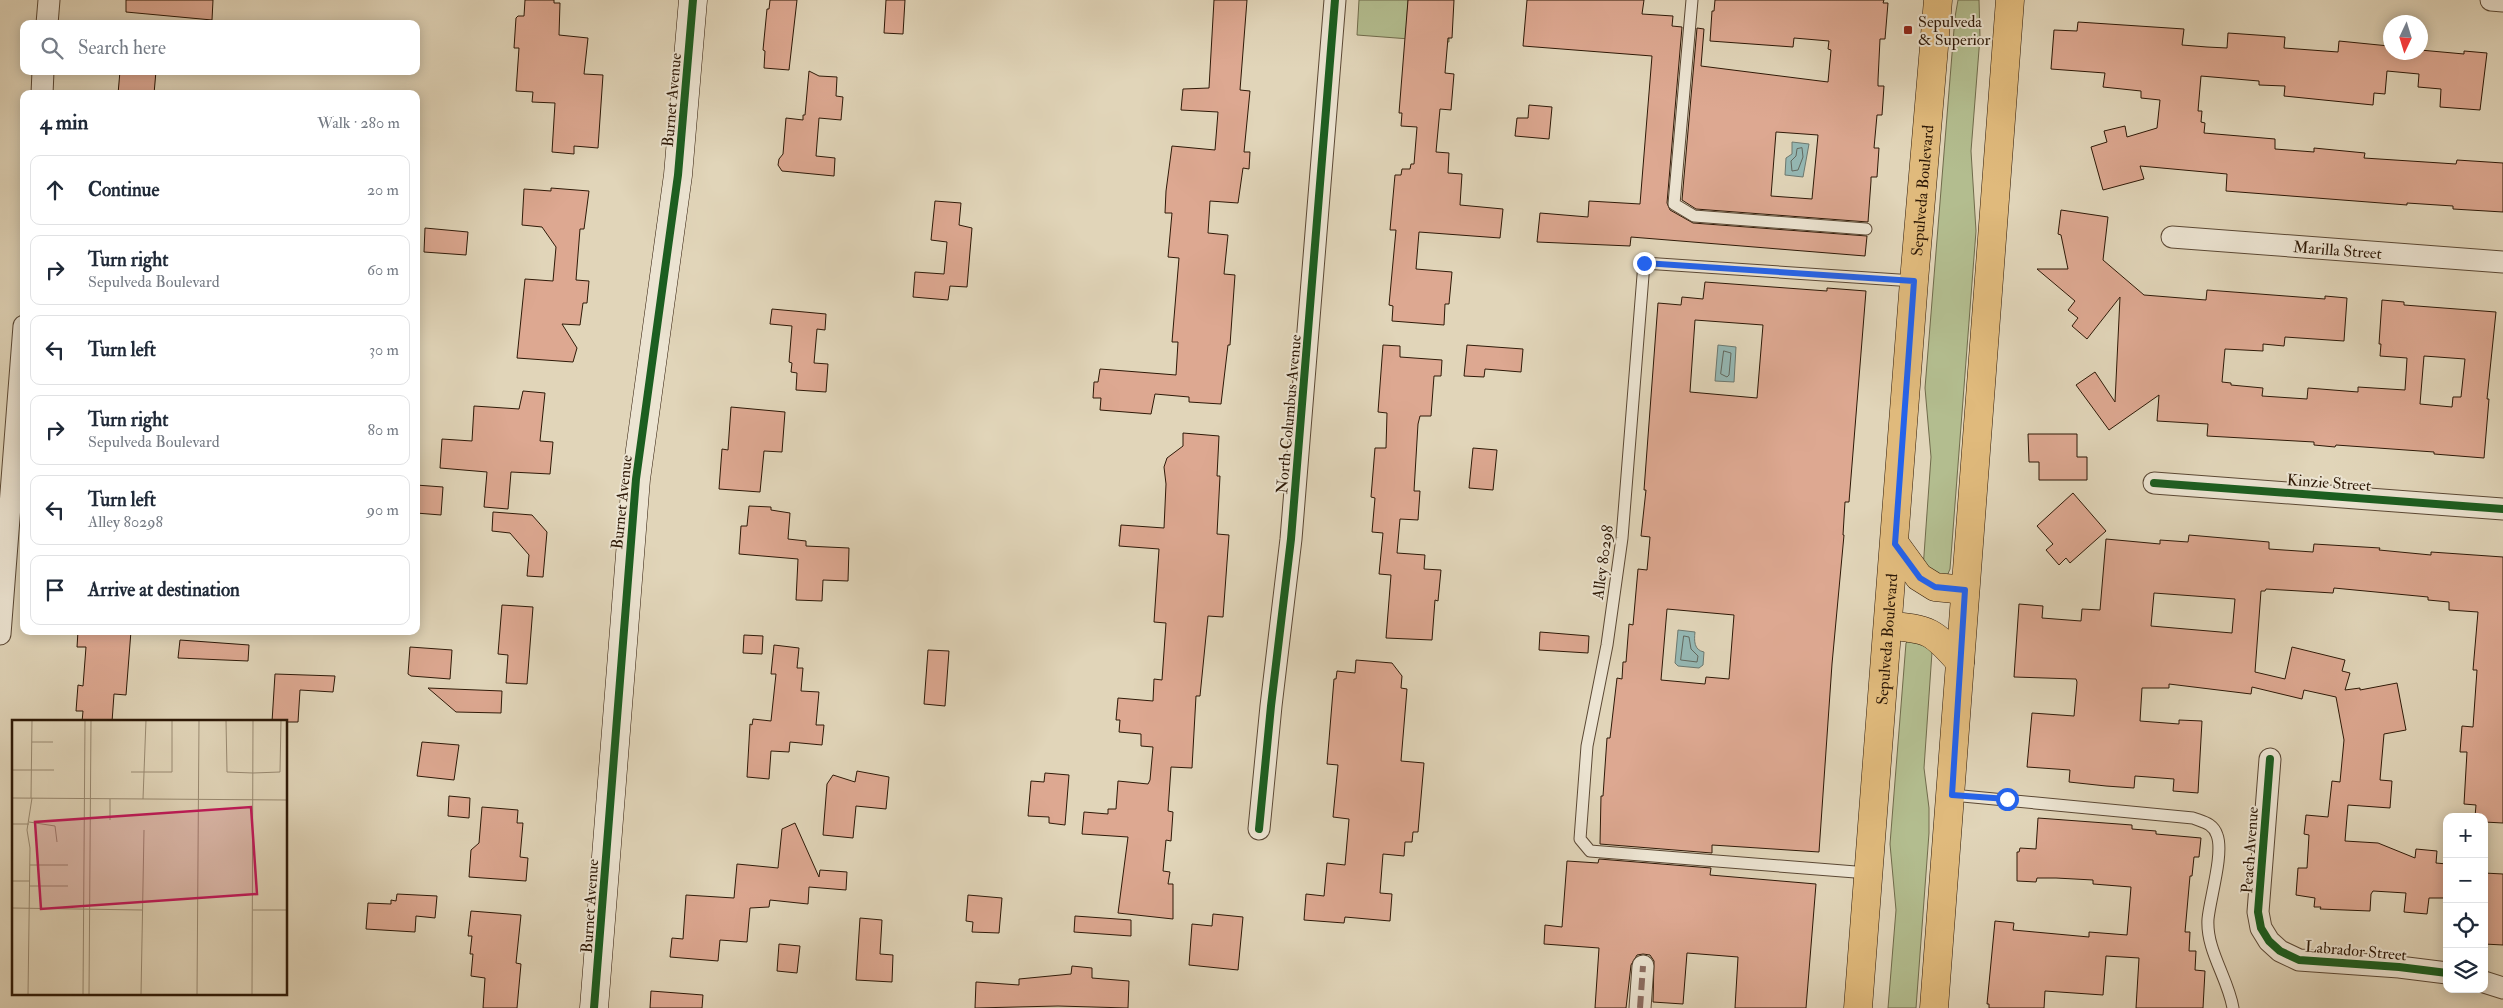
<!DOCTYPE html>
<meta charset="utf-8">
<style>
body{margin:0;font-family:"IM FELL Double Pica",serif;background:#f6f6f7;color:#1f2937}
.controls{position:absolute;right:15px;bottom:15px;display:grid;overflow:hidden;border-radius:10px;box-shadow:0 2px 12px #0003}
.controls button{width:45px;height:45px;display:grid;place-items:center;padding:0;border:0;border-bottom:1px solid #e0e1e3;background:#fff;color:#1f2937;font:25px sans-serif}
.compass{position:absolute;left:2383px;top:15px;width:45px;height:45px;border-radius:50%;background:#fff;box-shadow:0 2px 12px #0003;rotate:184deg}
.stop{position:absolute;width:15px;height:15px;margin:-11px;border:4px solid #2563eb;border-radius:50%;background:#fff}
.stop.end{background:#2563eb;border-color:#fff;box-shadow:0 1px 5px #0008}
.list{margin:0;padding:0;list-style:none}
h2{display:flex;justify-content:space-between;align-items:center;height:65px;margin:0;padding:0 20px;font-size:21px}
h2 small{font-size:16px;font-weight:400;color:#747a83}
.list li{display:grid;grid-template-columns:32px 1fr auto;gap:15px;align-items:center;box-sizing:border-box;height:70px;margin:0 10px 10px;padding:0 10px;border:1px solid #e0e1e3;border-radius:10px}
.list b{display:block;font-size:19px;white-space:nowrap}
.list p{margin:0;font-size:16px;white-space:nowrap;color:#747a83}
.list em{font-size:16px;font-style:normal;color:#747a83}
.icon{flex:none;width:28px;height:28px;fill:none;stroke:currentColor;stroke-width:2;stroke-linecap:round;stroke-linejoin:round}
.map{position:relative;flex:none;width:2503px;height:1008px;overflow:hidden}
.search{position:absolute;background:#fff;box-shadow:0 2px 12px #0003;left:20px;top:20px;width:400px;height:55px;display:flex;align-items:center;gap:12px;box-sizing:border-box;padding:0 18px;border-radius:10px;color:#747a83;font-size:19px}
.panel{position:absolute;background:#fff;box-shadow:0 2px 12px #0003;left:20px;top:90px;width:400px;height:545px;border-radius:10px}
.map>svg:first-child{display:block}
.green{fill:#b3bd8f;stroke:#706b4b}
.water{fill:#95b8b4;stroke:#6c786f}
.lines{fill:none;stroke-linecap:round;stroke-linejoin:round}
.shore{stroke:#62685e;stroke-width:1}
.building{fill:#dda891;stroke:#2e1907;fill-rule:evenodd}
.lane-casing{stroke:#5b4834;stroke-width:13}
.street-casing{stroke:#5b4834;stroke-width:23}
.secondary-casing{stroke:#2e1907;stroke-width:29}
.primary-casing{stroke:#2e1907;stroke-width:29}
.lane{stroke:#ece4d2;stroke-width:11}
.street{stroke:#ece4d2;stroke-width:21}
.secondary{stroke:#ece4d2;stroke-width:28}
.primary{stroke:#e0ba7c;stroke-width:28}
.quiet{stroke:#8d6e63;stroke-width:6;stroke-dasharray:12 6;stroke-linecap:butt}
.cycleway-casing{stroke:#ece4d2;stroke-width:11}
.cycleway{stroke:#1b5e20;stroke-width:8}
.route{stroke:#2563eb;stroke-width:6}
.poi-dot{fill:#8f2418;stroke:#ece4d2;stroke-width:2}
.labels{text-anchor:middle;stroke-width:4;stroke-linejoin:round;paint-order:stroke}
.poi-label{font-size:16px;fill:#2e1907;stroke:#ece4d2;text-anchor:start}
.street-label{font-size:16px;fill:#2e1907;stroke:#ece4d2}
.inset-road{fill:none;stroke:#998a72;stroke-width:1}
.view{fill:#c2185b;fill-opacity:0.15;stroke:#c2185b;stroke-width:2.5}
.inset-edge{fill:none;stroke:#2e1907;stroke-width:2.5}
</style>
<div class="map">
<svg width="2503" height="1008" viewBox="0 0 2503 1008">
<rect width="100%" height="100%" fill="#e1d5b9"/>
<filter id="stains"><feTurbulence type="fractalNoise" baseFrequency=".004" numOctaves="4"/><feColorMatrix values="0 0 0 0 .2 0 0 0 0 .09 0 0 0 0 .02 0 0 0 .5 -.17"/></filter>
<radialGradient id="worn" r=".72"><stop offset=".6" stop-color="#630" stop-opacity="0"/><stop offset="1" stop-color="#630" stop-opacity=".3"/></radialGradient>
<g class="green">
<polygon points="1359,0 1408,0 1406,35 1449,38 1449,42 1357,35"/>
<polygon points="1958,0 1979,0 1980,37 1971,151 1976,231 1950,569 1947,576 1923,569 1931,457 1925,388 1955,17"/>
<polygon points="1915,635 1932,652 1924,768 1929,808 1929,833 1916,1008 1888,1008 1896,910 1890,844 1906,643"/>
</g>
<g class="water">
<polygon points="1792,142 1809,144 1803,177 1785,175 1786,158 1792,154"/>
<polygon points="1718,345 1736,347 1734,382 1715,381"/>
<path d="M1678,630l17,2c-1,9 -1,18 9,20l-1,13 -4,3 -21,-2 -3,-3z"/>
</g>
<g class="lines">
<g class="shore">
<polygon points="1802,148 1803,157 1798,170 1792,171 1791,161 1796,156 1797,149"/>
<polygon points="1724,351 1731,353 1729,375 1727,377 1721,374"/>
<polygon points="1684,636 1689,637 1691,649 1698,656 1697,662 1681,660"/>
</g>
</g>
<g class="building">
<polygon points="126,0 213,0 212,20 126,12"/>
<polygon points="525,0 554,0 554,3 560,3 559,35 588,38 584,74 603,75 598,148 574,146 574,154 552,152 555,103 532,102 533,92 516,91 519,48 514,48 516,18 518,16 524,16"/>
<polygon points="770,0 797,0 789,70 764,68 765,51 763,50 767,9 769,9"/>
<polygon points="886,0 905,0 903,34 884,33"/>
<polygon points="1214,0 1247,0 1240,90 1250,91 1244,152 1250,152 1249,169 1243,168 1238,203 1210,201 1208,233 1228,235 1224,274 1235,275 1230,345 1228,345 1221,404 1189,402 1189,397 1155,394 1151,414 1100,410 1101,398 1093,398 1094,382 1098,382 1100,369 1176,375 1178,342 1172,342 1179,258 1168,257 1172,213 1165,213 1166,191 1172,146 1215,150 1218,112 1181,110 1183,89 1209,88"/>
<polygon points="1408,0 1454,0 1452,38 1448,38 1445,73 1454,74 1451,110 1440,109 1436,152 1449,153 1448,173 1462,174 1460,205 1503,209 1500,238 1419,232 1416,269 1452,272 1449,304 1445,304 1444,325 1392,321 1393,306 1389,305 1396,230 1390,230 1395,175 1401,175 1402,169 1410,169 1411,164 1414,164 1417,127 1401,126 1402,113 1399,113"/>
<polygon points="1527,0 1644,0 1642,14 1673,16 1672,26 1682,27 1667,203 1670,210 1693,223 1867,236 1865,256 1631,237 1630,246 1537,242 1540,213 1588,217 1589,201 1640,204 1652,56 1523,46"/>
<path d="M1715,0h169l-1,3h5l-3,36h-5l-2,41v6h6l-2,29h-5l-3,33h5l-2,29h-6v4l-3,41 -172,-13 -14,-9 15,-172 7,1 -3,37 127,16 3,-32 -3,-1 1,-8 -35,-3 -1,9 -83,-6 2,-30h2zM1776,132l42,3 -6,64 -41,-3z"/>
<polygon points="2078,22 2184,29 2182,45 2207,47 2227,48 2228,33 2285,37 2284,48 2338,52 2339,41 2389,46 2390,52 2420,52 2420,50 2464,54 2464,51 2487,53 2480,110 2440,107 2441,89 2418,87 2419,74 2387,71 2385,94 2374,93 2373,105 2284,96 2285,86 2259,85 2259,81 2201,76 2198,111 2202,111 2201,122 2205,123 2204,133 2275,139 2275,149 2314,152 2314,148 2365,153 2364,158 2456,164 2457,160 2503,163 2503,212 2453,209 2453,206 2407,203 2407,205 2226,191 2227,174 2140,166 2144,179 2103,190 2091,147 2107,142 2104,131 2125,126 2127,137 2157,128 2160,100 2141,98 2141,91 2103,87 2105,73 2051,69 2054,30 2077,31"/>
<polygon points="120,71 156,71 154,94 118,94"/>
<polygon points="809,71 819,76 837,77 836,96 843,97 841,120 819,118 816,156 835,158 834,176 782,171 778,165 779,159 783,154 786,118 803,120 803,115 805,115"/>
<polygon points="1529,105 1552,107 1549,139 1515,136 1517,118 1528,118"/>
<polygon points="551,188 589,191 584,229 580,229 576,280 589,281 587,303 583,303 580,325 562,324 577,348 573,362 517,358 525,279 553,281 556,247 542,227 522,225 524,189 551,191"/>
<polygon points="935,201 961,203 959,225 972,228 967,287 950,286 948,300 913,297 915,272 944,274 947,242 931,240"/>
<path d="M2061,210l47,7 -5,43 41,35 62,5 1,-10 118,9v-3l22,2 -3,43 -59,-4 -1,9 -21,-2v7l-38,-2 -3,33 9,1v2l32,3 -1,8 45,3 1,-11 50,4v-5l47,3 2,-32 -27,-2 1,-12h-2l3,-44 22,2v3l92,7 -9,87h2l-5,59 -50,-4v-2l-98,-7 -1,2 -21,-2v-3l-107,-6 1,-12 -51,-3 2,-26 -50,35 -33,-45 19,-13 20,30 5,-105 -33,42 -15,-13 6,-8 -10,-8 7,-9 -38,-32h31l-7,-34 -3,-1zM2424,356l41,3 -4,38h-8l-1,10 -32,-3z"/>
<polygon points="425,228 468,232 466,255 424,252"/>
<path d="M1705,282l122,9v-3l39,3 -17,211h-4l-2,33h1l-12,129 -13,188 -107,-7v8l-112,-9 1,-48h2l4,-58h3l7,-60 5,1 1,-17h3l3,-38 4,1 5,-56 9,1 3,-33 -9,-1 5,-46h-2l14,-187 23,2 1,-8 21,2zM1695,320l68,5 -6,73 -67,-6zM1667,609l67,6 -5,64 -23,-2 -1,7 -44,-4z"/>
<polygon points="772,309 826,314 825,330 817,329 814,363 828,364 826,392 796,390 797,373 791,372 792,363 789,362 792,326 770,324"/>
<polygon points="1383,345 1400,346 1400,357 1442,360 1441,376 1434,376 1431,416 1420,416 1418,424 1414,491 1420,491 1418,520 1400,519 1397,553 1425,555 1424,569 1441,570 1438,601 1435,600 1432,640 1386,638 1391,575 1379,574 1383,533 1372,532 1375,498 1371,497 1375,448 1386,448 1387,413 1378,412"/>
<polygon points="1467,345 1523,349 1521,372 1485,369 1484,377 1464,376"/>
<polygon points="523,391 545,393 540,441 553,442 550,474 511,472 508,509 484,507 487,472 440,468 442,439 472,441 474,406 519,409"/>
<polygon points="731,407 785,412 782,452 764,451 760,492 719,489 722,449 728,450"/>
<polygon points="1183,433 1219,436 1217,476 1220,476 1217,534 1229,535 1223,617 1208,616 1200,696 1196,696 1192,768 1171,767 1168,811 1173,812 1171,841 1166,840 1163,871 1170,872 1168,884 1173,884 1173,919 1118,913 1128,837 1082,834 1084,812 1108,814 1108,809 1116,809 1118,781 1148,784 1150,780 1153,747 1141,746 1141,734 1119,732 1120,720 1116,720 1118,698 1153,701 1154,679 1162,680 1166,623 1154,622 1159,549 1119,546 1121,525 1164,528 1166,484 1164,467 1167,458 1183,446"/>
<polygon points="2028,434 2077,434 2077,457 2087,457 2087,480 2039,480 2039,462 2029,462"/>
<polygon points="1473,448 1497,450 1493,490 1469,488"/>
<polygon points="416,485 443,487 441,515 416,513"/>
<polygon points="2073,493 2106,531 2070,563 2066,558 2059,565 2046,550 2053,544 2037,526"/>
<polygon points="749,506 771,507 771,510 790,513 788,539 806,541 806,546 849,548 848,581 823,580 822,601 796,600 798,559 739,554 741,526 747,526"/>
<polygon points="493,512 532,515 547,532 543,577 527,576 529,555 510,533 492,531"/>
<path d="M2189,535l80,7v7l44,3 1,-8 66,4 -1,2 52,5v-3l72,5v266l-19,-1v-5h-9l1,-12 -12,-1 3,-52h-7l2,-26 11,1 4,-57h-4l5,-58 -29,-2v-8l-21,-2v-3l-94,-9 -1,5 -67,-4 -1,2h-4l-6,81 30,7 7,-32 53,13 -3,11 8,2 -5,17 15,-2v2l37,-7 9,47 -22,4 -4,46 12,1 -2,27 -42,-3 -3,36 33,2 37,15 1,-9 21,2 -1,12 11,1v34h-18l-2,16 -23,-2 2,-19 -33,-2 -2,3 -1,17 -50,-2 1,-2h-7l1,-9 -19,-3 2,-27h9l2,-33 -5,-1 2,-19 22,2 4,-36 8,1 4,-42 -8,-43 -32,-7 -2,9 -50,-12 -1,7 -82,-10v4h-27l-2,33 39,3v-4l23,1 -4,72 -25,-2 1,-12 -39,-3 -1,12 -28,-2 -37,-4 1,-12 -43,-3 5,-54 42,3 3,-34 -1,-3 -62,-2 5,-73 24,2 -1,12 39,3 1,-12 18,1 6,-71 54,5v-4l28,2zM2154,593l81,6 -3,34 -81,-7z"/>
<polygon points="502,605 533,607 527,684 506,683 508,655 498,654"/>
<polygon points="78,631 131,631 126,695 114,694 112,722 82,722 83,711 76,711 78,685 83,686 86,647 77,647"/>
<polygon points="1540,632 1589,636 1588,653 1539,650"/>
<polygon points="744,635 763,636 762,654 743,653"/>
<polygon points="180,640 249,645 248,661 178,658"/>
<polygon points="774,645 799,648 797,668 803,668 801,691 819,692 816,725 824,725 822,745 790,742 789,752 771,751 769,779 747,777 750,724 752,725 753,719 771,721 776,674 771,674"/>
<polygon points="410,647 452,650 450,679 411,676 408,674"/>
<polygon points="928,650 949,651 945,706 924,704"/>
<polygon points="1356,660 1392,663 1402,676 1401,688 1407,689 1401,761 1424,763 1418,832 1413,832 1412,842 1405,842 1404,856 1383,854 1380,893 1392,894 1390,921 1345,917 1344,923 1304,920 1306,894 1324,896 1327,863 1345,865 1349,819 1333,817 1338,765 1327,764 1334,679 1336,679 1337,671 1355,673"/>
<polygon points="275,674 335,676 333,692 300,690 298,722 272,722"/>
<polygon points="428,688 502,691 501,713 456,712"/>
<polygon points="422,742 459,745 454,780 417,776"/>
<polygon points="857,771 889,777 886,809 856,806 853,838 823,835 827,784 833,775 855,782"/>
<polygon points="1045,773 1069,775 1065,825 1049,823 1049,817 1028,816 1031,781 1044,782"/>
<polygon points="449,796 470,798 469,818 448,816"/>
<polygon points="482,807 518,810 517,823 523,823 520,857 528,858 526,881 469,877 471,850 479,843"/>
<polygon points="2038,818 2132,825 2132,829 2156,831 2156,834 2201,838 2199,857 2194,857 2192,876 2190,876 2185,932 2190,932 2189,951 2196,951 2195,970 2205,971 2203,1008 2136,1008 2139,958 2106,956 2103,995 2045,991 2044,1008 1989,1008 1989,1004 1987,1004 1990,973 1995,921 2014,923 2013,930 2089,937 2089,932 2127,935 2131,887 2093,884 2093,880 2056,878 2037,878 2036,882 2017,881 2017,852 2019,852 2020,848 2036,849"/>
<polygon points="795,823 819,877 820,870 847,872 846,890 809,887 808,904 770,900 769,907 750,908 747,942 720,940 718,961 670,957 672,938 683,939 686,895 734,898 737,864 778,868 782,829"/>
<polygon points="1599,859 1711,868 1710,875 1816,884 1806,1008 1735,1008 1738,957 1687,953 1683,1004 1653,1002 1654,961 1650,955 1643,954 1637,955 1631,965 1626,1008 1595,1008 1599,948 1544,944 1545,925 1562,927 1567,861 1598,863"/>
<polygon points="2484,873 2503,874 2503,945 2484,944"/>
<polygon points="397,894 437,896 435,918 416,916 415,932 366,929 368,903 391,904 391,900 396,901"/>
<polygon points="968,895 1002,898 999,933 972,932 973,922 966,921"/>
<polygon points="471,911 521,915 516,963 521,964 517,1008 483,1008 485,978 471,976 473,954 470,954 472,936 468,936"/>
<polygon points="1213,914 1243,917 1238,970 1189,965 1192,924 1212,926"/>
<polygon points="1075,916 1131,920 1131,936 1074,932"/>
<polygon points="860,918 882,920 880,954 893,955 892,982 856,980"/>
<polygon points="779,944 800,946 797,973 777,971"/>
<polygon points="1072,966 1092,968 1092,978 1129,981 1128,1008 1058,1006 975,1008 976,982 1019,985 1019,979 1071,974"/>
<polygon points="651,991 703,995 702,1008 650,1008"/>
</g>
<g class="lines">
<g class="lane-casing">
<g id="lane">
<polyline points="1692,0 1674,204 1694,216 1866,229"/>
<path d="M1952,795l241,23c10,4 20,5 24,17 7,18 -7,63 -9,84 -2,31 20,59 25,89"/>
<polyline points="1868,873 1590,851 1580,839 1587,746 1607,645 1622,538 1644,263 1914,281"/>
</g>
</g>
<g class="street-casing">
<g id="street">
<polyline points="2491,0 2503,1"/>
<polyline points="47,24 49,0"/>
<polyline points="42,94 43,71"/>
<path id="s1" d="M2172,237l331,25"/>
<polyline points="2154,483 2503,509"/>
<polyline points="0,634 24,326"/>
<polyline points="2270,759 2258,912 2261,928 2269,941 2280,951 2299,960 2399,967 2447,973"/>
<polyline points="1259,829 1271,706 1291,539 1335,0"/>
<polyline points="2484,982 2503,988"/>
<polyline points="1640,1008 1643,966"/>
</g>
</g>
<g class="secondary-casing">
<polyline id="secondary" points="594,1008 636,479 678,175 693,0"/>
</g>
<g class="primary-casing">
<g id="primary">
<polyline points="1895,544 1919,577 1935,587 1965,590"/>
<path d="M1888,626c41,2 46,6 72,36"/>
<path id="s2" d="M1858,1008l56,-727 24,-281"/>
<polyline points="1934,1008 2010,0"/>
</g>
</g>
<use href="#lane" class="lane"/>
<use href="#street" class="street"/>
<use href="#secondary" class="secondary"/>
<use href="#primary" class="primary"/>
<polyline class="quiet" points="1640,1008 1643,966"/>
<g class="cycleway-casing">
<g id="cycleway">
<polyline points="2154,483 2503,509"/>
<polyline points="2270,759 2258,912 2261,928 2269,941 2280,951 2299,960 2399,967 2447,973"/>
<polyline points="1259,829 1271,706 1291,539 1335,0"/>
<polyline points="594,1008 636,479 678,175 693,0"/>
</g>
</g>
<use href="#cycleway" class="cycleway"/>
</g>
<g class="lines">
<polyline class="route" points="1644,263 1914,281 1895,544 1920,578 1935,587 1965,590 1952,795 2007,799"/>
</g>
<rect class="poi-dot" x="1903" y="25" width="10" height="10" rx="2.5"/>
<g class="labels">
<g class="poi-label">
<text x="1918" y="27">Sepulveda<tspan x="1918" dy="18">&amp; Superior</tspan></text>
</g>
<g class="street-label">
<text transform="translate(671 100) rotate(-85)" y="6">Burnet Avenue</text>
<text dy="6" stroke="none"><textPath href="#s2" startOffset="820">Sepulveda Boulevard</textPath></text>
<text dy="6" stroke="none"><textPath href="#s1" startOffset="166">Marilla Street</textPath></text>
<text transform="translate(1288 414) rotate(-85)" y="6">North Columbus Avenue</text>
<text transform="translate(2329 482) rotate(4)" y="6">Kinzie Street</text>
<text transform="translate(621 502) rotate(-84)" y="6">Burnet Avenue</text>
<text transform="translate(1602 562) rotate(-82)" y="6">Alley 80298</text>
<text dy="6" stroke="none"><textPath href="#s2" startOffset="370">Sepulveda Boulevard</textPath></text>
<text transform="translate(2249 850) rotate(-86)" y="6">Peach Avenue</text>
<text transform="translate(589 906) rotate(-86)" y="6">Burnet Avenue</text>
<text transform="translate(2356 950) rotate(5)" y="6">Labrador Street</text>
</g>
</g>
<g transform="translate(12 720)">
<rect width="275" height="275" fill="#e1d5b9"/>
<path class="inset-road" d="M214,0l1,52 26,1 27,-1 1,-52M20,22h21M0,50h42M119,52h41v-52M0,78l275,2M19,78l1,-78M131,79l3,-79M98,100v-21M17,102l26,4 2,16M0,104h17M18,145h38M0,161h18M18,166h38M0,188l130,2M241,190h34M16,275l2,-147 -3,-18 5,-32M71,275l2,-275M77,275l2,-275M129,275l3,-165M185,275l2,-275M240,275l1,-275"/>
<path class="view" d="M239,87l6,87 -216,15 -6,-87z"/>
<rect width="275" height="275" class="inset-edge"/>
</g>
<rect width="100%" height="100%" filter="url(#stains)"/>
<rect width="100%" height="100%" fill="url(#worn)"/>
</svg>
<div class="controls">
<button>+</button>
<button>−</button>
<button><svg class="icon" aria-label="locate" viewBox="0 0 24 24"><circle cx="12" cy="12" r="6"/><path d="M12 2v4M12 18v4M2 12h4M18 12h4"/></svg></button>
<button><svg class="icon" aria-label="layers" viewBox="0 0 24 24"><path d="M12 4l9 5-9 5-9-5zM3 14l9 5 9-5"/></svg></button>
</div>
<svg class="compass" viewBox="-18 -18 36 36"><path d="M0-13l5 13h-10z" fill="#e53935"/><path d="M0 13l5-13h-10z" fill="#747a83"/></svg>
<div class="stop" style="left:2007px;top:799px"></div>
<div class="stop end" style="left:1644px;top:263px"></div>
<div class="search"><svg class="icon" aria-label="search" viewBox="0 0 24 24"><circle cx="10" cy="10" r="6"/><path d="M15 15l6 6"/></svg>Search here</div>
<section class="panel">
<h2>4 min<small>Walk · 280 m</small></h2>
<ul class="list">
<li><svg class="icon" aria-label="ahead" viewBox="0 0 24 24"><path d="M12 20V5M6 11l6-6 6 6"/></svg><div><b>Continue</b></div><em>20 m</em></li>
<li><svg class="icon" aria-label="right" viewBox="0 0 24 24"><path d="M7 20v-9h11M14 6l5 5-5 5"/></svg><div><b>Turn right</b><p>Sepulveda Boulevard</p></div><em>60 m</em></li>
<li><svg class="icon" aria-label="left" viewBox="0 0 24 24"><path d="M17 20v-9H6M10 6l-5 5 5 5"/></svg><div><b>Turn left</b></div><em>30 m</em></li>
<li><svg class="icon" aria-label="right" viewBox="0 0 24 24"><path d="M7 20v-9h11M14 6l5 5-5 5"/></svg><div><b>Turn right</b><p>Sepulveda Boulevard</p></div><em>80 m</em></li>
<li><svg class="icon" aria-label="left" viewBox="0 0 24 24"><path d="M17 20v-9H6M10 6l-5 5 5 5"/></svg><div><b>Turn left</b><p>Alley 80298</p></div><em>90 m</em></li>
<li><svg class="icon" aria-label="arrive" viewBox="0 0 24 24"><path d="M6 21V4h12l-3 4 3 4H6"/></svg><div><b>Arrive at destination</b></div></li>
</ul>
</section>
</div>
